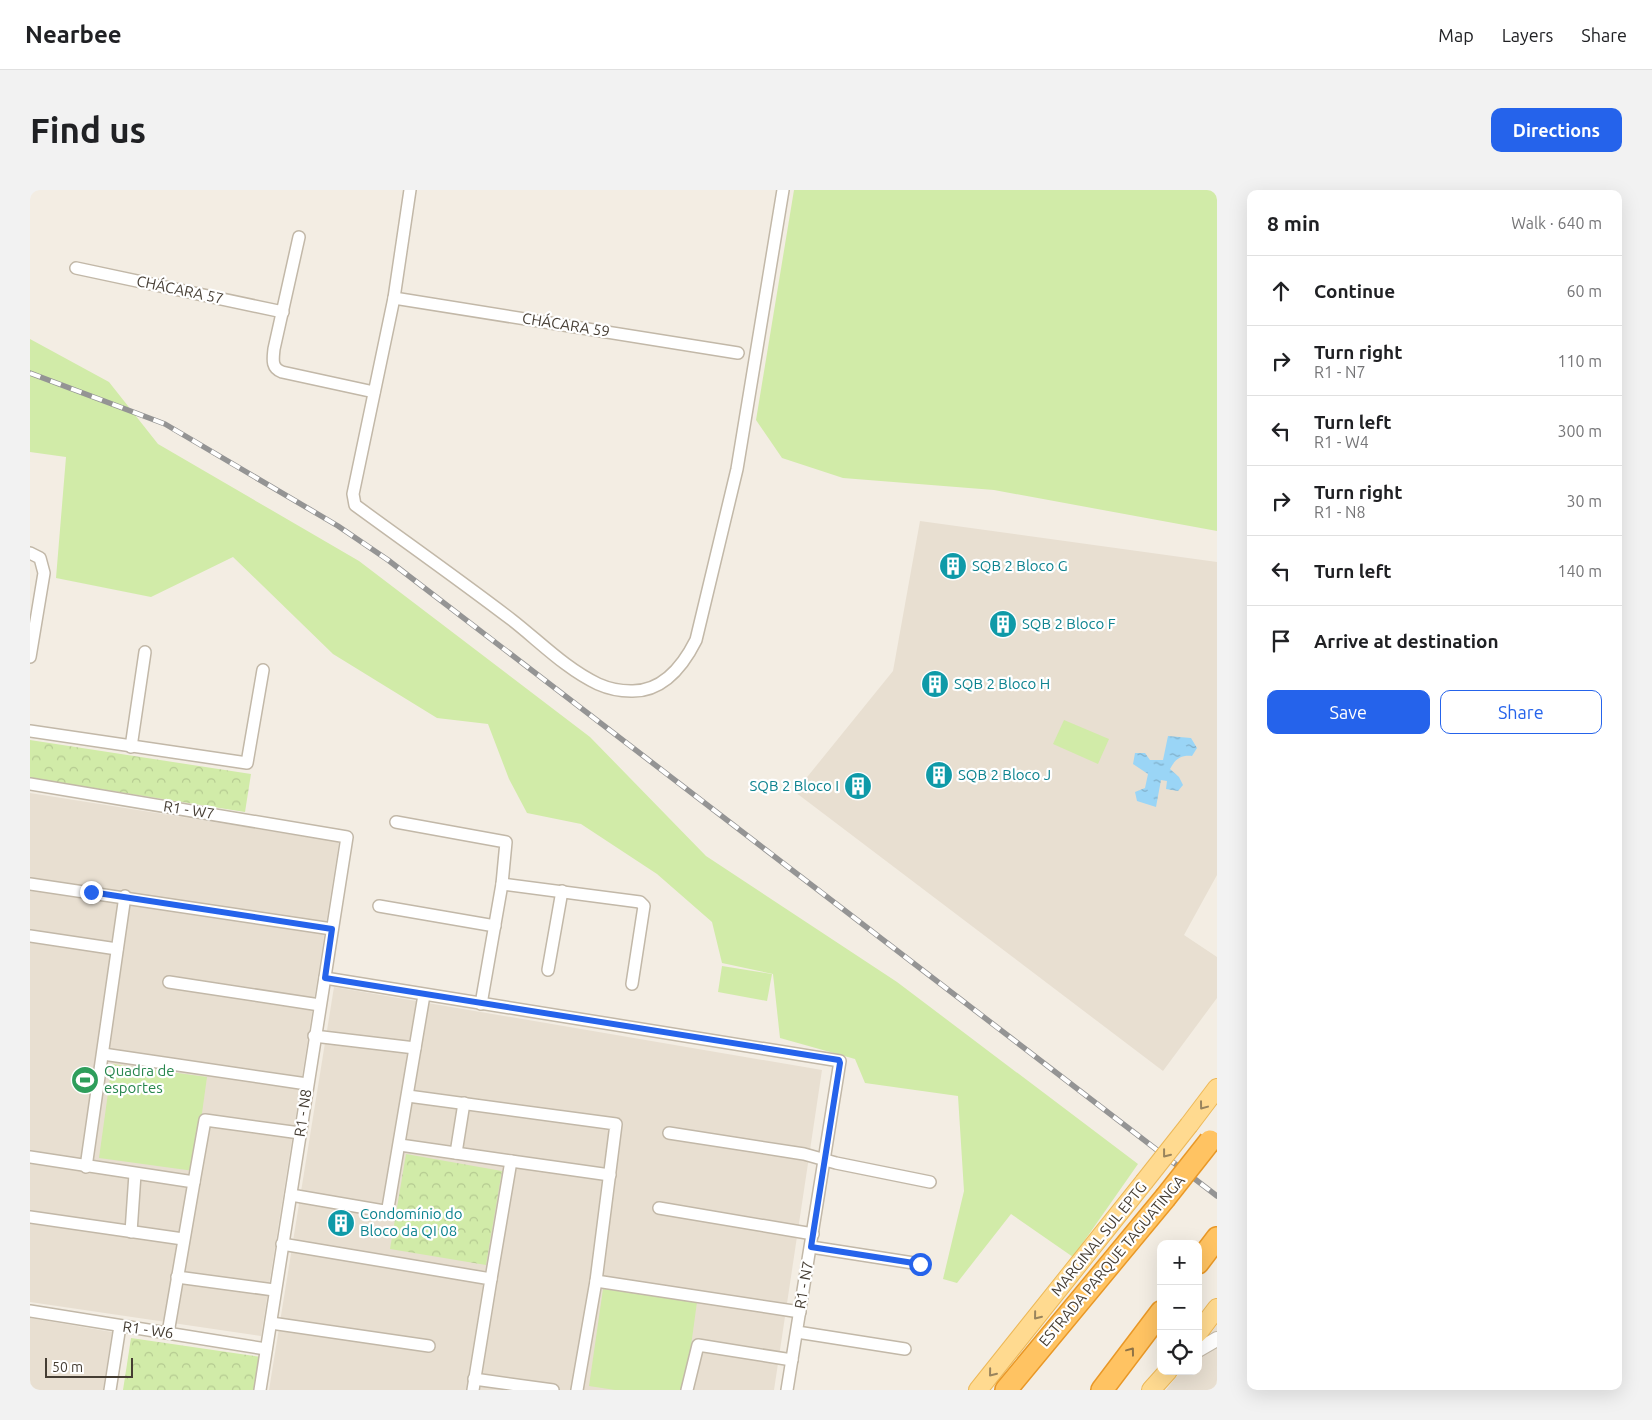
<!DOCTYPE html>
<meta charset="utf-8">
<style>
body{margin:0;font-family:Ubuntu,sans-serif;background:#f2f2f2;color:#202124}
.controls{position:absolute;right:15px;bottom:15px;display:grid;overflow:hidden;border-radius:10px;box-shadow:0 5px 20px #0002}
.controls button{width:45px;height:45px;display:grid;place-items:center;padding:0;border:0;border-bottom:1px solid #e0e0e0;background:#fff;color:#202124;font:25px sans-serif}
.scale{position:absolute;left:15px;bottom:12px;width:88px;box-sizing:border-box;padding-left:5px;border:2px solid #453d33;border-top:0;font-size:14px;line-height:18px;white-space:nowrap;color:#453d33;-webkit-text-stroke:4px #fff;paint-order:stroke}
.stop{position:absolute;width:15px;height:15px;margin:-11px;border:4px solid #2563eb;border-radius:50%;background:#fff}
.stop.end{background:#2563eb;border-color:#fff;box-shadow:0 1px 5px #0008}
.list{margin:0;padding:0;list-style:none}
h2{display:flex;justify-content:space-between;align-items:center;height:65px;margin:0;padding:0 20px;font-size:21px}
h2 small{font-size:16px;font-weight:400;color:#757577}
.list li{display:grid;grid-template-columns:32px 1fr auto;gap:15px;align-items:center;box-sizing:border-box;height:70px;padding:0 20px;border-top:1px solid #e0e0e0}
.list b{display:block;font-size:19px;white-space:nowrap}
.list p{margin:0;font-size:16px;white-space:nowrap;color:#757577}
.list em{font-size:16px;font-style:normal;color:#757577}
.actions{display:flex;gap:10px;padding:15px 20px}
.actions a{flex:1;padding:11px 0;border:1px solid #2563eb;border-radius:10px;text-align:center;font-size:18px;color:#2563eb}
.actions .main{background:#2563eb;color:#fff}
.icon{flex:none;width:28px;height:28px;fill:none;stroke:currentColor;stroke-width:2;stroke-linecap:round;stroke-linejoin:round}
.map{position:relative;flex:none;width:1187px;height:1200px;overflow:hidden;border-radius:10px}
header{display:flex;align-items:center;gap:30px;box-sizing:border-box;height:70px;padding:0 25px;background:#fff;border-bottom:1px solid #e0e0e0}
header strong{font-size:24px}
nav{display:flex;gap:28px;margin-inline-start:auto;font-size:18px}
.intro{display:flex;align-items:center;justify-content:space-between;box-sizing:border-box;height:120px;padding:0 30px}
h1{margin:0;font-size:35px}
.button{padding:12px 22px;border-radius:10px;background:#2563eb;color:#fff;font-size:18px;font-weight:700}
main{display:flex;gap:30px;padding:0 30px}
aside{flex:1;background:#fff;border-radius:10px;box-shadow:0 5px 20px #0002}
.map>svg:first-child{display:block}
.residential{fill:#e8dfd1}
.green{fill:#d1eba8}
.park{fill:url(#park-crowns)}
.water{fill:url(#water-ripples)}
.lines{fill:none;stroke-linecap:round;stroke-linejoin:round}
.minor-casing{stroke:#c2b8a8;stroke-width:14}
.tertiary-casing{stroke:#c2b8a8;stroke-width:16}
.primary-casing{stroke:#edb857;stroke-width:20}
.motorway-casing{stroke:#e99827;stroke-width:24}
.minor{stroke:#fff;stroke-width:11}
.tertiary{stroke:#fff;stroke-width:14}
.primary{stroke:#ffda90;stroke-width:18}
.motorway{stroke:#ffc362;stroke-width:21}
.rail-casing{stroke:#949494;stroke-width:5.5}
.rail{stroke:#fff;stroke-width:4;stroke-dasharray:11;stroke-linecap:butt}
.primary-bridge-casing{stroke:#edb857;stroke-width:20;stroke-linecap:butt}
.motorway-bridge-casing{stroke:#e99827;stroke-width:24;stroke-linecap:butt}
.primary-bridge{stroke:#ffda90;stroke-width:18}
.motorway-bridge{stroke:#ffc362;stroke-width:21}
.oneway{stroke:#99845d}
.oneway2{stroke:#8f7346}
.route{stroke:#2563eb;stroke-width:6}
.labels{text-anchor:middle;stroke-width:4.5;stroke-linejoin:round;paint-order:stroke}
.street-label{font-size:15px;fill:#453d33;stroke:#fff}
.culture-label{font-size:15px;fill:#0d838f;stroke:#fff;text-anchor:start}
.leisure-label{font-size:15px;fill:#27864d;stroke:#fff;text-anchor:start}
</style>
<header>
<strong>Nearbee</strong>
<nav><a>Map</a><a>Layers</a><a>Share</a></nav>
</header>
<div class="intro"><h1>Find us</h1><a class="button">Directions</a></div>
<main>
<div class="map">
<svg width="1187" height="1200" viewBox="0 0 1187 1200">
<defs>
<pattern id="park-crowns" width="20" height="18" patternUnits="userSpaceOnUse" patternTransform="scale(1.25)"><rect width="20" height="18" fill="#d1eba8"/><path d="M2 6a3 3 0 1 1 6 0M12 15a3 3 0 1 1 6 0" fill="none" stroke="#b5ca91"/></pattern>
<pattern id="water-ripples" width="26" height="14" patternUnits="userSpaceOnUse" patternTransform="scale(1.25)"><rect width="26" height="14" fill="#9ad5f6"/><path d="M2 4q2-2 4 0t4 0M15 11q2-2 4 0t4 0" fill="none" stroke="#7faec8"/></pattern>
</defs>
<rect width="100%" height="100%" fill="#f3ede3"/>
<g class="residential">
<polygon points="890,331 1187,372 1187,685 1154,745 1187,767 1187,808 1133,881 765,602 863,481"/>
<polygon points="0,603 309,652 231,1146 0,1112"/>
<polygon points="304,797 792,880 744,1200 239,1200"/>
<polygon points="0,1128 82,1142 73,1200 0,1200"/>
<polygon points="1187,1135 1187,1200 1136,1200 1151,1181 1168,1181 1168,1159"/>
</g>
<g class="green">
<polygon points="764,0 1187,0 1187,341 964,300 813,288 752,268 726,230"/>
<polygon points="0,149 79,192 128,254 329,371 560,547 676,666 867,792 1108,974 1043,1067 981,1024 927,1093 913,1089 934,1001 928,906 835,893 825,869 750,848 743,784 692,773 682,732 627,684 551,634 497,623 479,589 458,534 407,528 303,464 203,367 121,407 26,388 36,267 0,262"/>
<polygon points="1034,530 1079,549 1068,574 1023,554"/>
<polygon points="692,776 742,784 737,811 688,802"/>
<polygon points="82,874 177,887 164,981 69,968"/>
<polygon points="573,1099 667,1112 655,1200 585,1200 559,1196"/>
</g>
<g class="park">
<polygon points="0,550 221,584 215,622 0,588"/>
<polygon points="376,964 472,981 456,1075 360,1059"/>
<polygon points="101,1148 231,1167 226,1200 93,1200"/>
</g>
<path class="water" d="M1138,546l23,2 6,10 -5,8c-11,-1 -17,3 -22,13l9,8 4,8 -5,6 -12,-2 1,-8 -6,-1 -5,27 -19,-6 -2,-9 10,-4 3,-14 -15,-10 2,-11h10l5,7h13z"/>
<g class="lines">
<g class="minor-casing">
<g id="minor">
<path d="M380,0l-16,108 -41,196 2,11c52,38 106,76 157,115 27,21 54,49 86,64 9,4 23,7 33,7 32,1 52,-25 65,-51l41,-171 46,-279"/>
<path d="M269,47l-25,112c-1,10 -3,19 8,23l92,20"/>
<polyline points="46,78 253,122"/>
<polyline points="364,108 708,163"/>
<polyline points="0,363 10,368 14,383 0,467"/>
<polyline points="0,541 217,573 233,480"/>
<polyline points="101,557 115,462"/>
<polyline points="0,594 317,647 230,1200"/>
<polyline points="366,632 476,652 472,694 451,814"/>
<polyline points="0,694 302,739"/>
<polyline points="472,694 610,712 614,716 602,794"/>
<polyline points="349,716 465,736"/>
<polyline points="0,746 87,759"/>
<polyline points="518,780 532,701"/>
<polyline points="295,788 810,871 757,1200"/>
<polyline points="139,792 290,815"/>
<polyline points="284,846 385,858"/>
<polyline points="73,864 277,894"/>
<polyline points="378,906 586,934 566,1091 547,1200"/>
<polyline points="639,943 774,964 806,973 900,992"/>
<polyline points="370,955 481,971"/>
<polyline points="426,963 434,913"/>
<polyline points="0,967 164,992 138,1143"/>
<polyline points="56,977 95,706"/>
<polyline points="164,992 175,930 270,943"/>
<polyline points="261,1005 354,1021 358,1018 394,805"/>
<polyline points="629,1018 783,1044"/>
<polyline points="0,1027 153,1049"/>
<polyline points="101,1042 105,984"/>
<polyline points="252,1054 461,1089 443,1200"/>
<polyline points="781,1057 890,1074"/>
<polyline points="147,1087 244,1100"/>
<polyline points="461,1089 481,971 580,985"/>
<polyline points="566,1091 770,1122"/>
<polyline points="0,1121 236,1159"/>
<polyline points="241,1133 399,1156"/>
<polyline points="767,1142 875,1159"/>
<polyline points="444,1189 523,1200"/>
<polyline points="80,1200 90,1136"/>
<polyline points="657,1200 668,1155 762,1170"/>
</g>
</g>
<g class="tertiary-casing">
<polyline id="tertiary" points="1168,1160 1187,1149"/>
</g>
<g class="primary-casing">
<g id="primary">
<polyline points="1159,935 1187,898"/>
<polyline points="1168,1143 1187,1118"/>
<polyline points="948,1200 1114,992"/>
<polyline points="1121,1200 1138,1181"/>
</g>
</g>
<g class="motorway-casing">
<g id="motorway">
<polyline points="1168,1073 1187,1048"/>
<polyline points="976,1200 1135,1008"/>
<polyline points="1072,1200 1131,1122"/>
</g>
</g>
<use href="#minor" class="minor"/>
<use href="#tertiary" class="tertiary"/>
<use href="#primary" class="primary"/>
<use href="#motorway" class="motorway"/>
<g class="rail-casing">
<polyline id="rail" points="0,183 135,234 308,336 358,370 1187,1006"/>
</g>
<use href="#rail" class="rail"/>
<g class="primary-bridge-casing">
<polyline id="primary-bridge" points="1114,992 1159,935"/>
</g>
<g class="motorway-bridge-casing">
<polyline id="motorway-bridge" points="1135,1008 1180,951"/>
</g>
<use href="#primary-bridge" class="primary-bridge"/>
<use href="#motorway-bridge" class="motorway-bridge"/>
</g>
<defs><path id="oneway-chevron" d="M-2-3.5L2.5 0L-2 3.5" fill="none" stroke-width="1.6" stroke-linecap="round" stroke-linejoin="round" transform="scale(1.25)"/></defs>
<g class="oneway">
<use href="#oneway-chevron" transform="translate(1173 916) rotate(127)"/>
<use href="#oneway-chevron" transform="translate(1136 964) rotate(128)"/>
<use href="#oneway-chevron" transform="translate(1007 1126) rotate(129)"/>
<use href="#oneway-chevron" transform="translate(962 1183) rotate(129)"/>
</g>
<use class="oneway2" href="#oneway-chevron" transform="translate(1101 1161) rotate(-53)"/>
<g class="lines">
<polyline class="route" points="61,702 302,739 295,788 809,870 810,873 781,1057 890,1074"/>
</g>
<defs>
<g id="building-disc" transform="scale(1.4375)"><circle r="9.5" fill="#0f9aa8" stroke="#fff"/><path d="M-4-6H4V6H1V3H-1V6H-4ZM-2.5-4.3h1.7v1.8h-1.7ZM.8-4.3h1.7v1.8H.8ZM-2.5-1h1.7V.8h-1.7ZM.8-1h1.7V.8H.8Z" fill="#fff"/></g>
<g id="stadium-disc" transform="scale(1.4375)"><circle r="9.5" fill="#2e9e5b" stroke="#fff"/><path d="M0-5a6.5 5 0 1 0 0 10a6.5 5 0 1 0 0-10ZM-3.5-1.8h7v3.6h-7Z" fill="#fff"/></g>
</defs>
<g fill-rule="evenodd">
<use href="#building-disc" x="923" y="376"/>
<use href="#building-disc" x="973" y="434"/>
<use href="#building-disc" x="905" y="494"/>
<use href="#building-disc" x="909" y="585"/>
<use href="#building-disc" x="828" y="596"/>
<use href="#stadium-disc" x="55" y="890"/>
<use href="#building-disc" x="311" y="1033"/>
</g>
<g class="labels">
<g class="street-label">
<text transform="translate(150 100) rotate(12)" y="5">CHÁCARA 57</text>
<text transform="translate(536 135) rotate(9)" y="5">CHÁCARA 59</text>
<text transform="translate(159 620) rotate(9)" y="5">R1 - W7</text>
<text transform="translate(273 923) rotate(-82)" y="5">R1 - N8</text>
<text transform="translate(1069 1049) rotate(-51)" y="5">MARGINAL SUL EPTG</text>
<text transform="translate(1082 1071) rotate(-50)" y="5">ESTRADA PARQUE TAGUATINGA</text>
<text transform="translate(774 1095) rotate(-80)" y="5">R1 - N7</text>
<text transform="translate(118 1140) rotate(8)" y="5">R1 - W6</text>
</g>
<g class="culture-label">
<text x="942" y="381">SQB 2 Bloco G</text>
<text x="992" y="439">SQB 2 Bloco F</text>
<text x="924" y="499">SQB 2 Bloco H</text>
<text x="928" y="590">SQB 2 Bloco J</text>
<text x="809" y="601" text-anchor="end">SQB 2 Bloco I</text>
<text x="330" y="1029">Condomínio do<tspan x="330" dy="17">Bloco da QI 08</tspan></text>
</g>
<g class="leisure-label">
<text x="74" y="886">Quadra de<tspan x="74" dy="17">esportes</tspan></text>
</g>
</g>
</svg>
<div class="controls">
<button>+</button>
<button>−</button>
<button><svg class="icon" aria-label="locate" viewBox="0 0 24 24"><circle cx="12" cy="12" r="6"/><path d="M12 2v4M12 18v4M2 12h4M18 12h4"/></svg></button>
</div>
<div class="scale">50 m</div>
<div class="stop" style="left:890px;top:1074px"></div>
<div class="stop end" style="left:61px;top:702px"></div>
</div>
<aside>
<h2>8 min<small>Walk · 640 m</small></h2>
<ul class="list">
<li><svg class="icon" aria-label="ahead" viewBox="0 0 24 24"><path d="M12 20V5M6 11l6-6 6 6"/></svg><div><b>Continue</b></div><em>60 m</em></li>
<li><svg class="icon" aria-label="right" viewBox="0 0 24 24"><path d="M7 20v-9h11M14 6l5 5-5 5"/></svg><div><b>Turn right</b><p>R1 - N7</p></div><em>110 m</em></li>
<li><svg class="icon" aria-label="left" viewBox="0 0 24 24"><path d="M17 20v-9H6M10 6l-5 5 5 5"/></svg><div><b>Turn left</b><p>R1 - W4</p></div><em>300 m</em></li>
<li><svg class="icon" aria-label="right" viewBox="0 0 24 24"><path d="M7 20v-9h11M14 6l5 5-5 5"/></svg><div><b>Turn right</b><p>R1 - N8</p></div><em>30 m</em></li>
<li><svg class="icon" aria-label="left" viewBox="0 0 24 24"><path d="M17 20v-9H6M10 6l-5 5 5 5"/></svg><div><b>Turn left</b></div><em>140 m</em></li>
<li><svg class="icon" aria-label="arrive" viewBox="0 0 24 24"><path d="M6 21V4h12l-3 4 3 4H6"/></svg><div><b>Arrive at destination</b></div></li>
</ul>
<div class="actions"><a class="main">Save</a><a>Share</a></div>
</aside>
</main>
